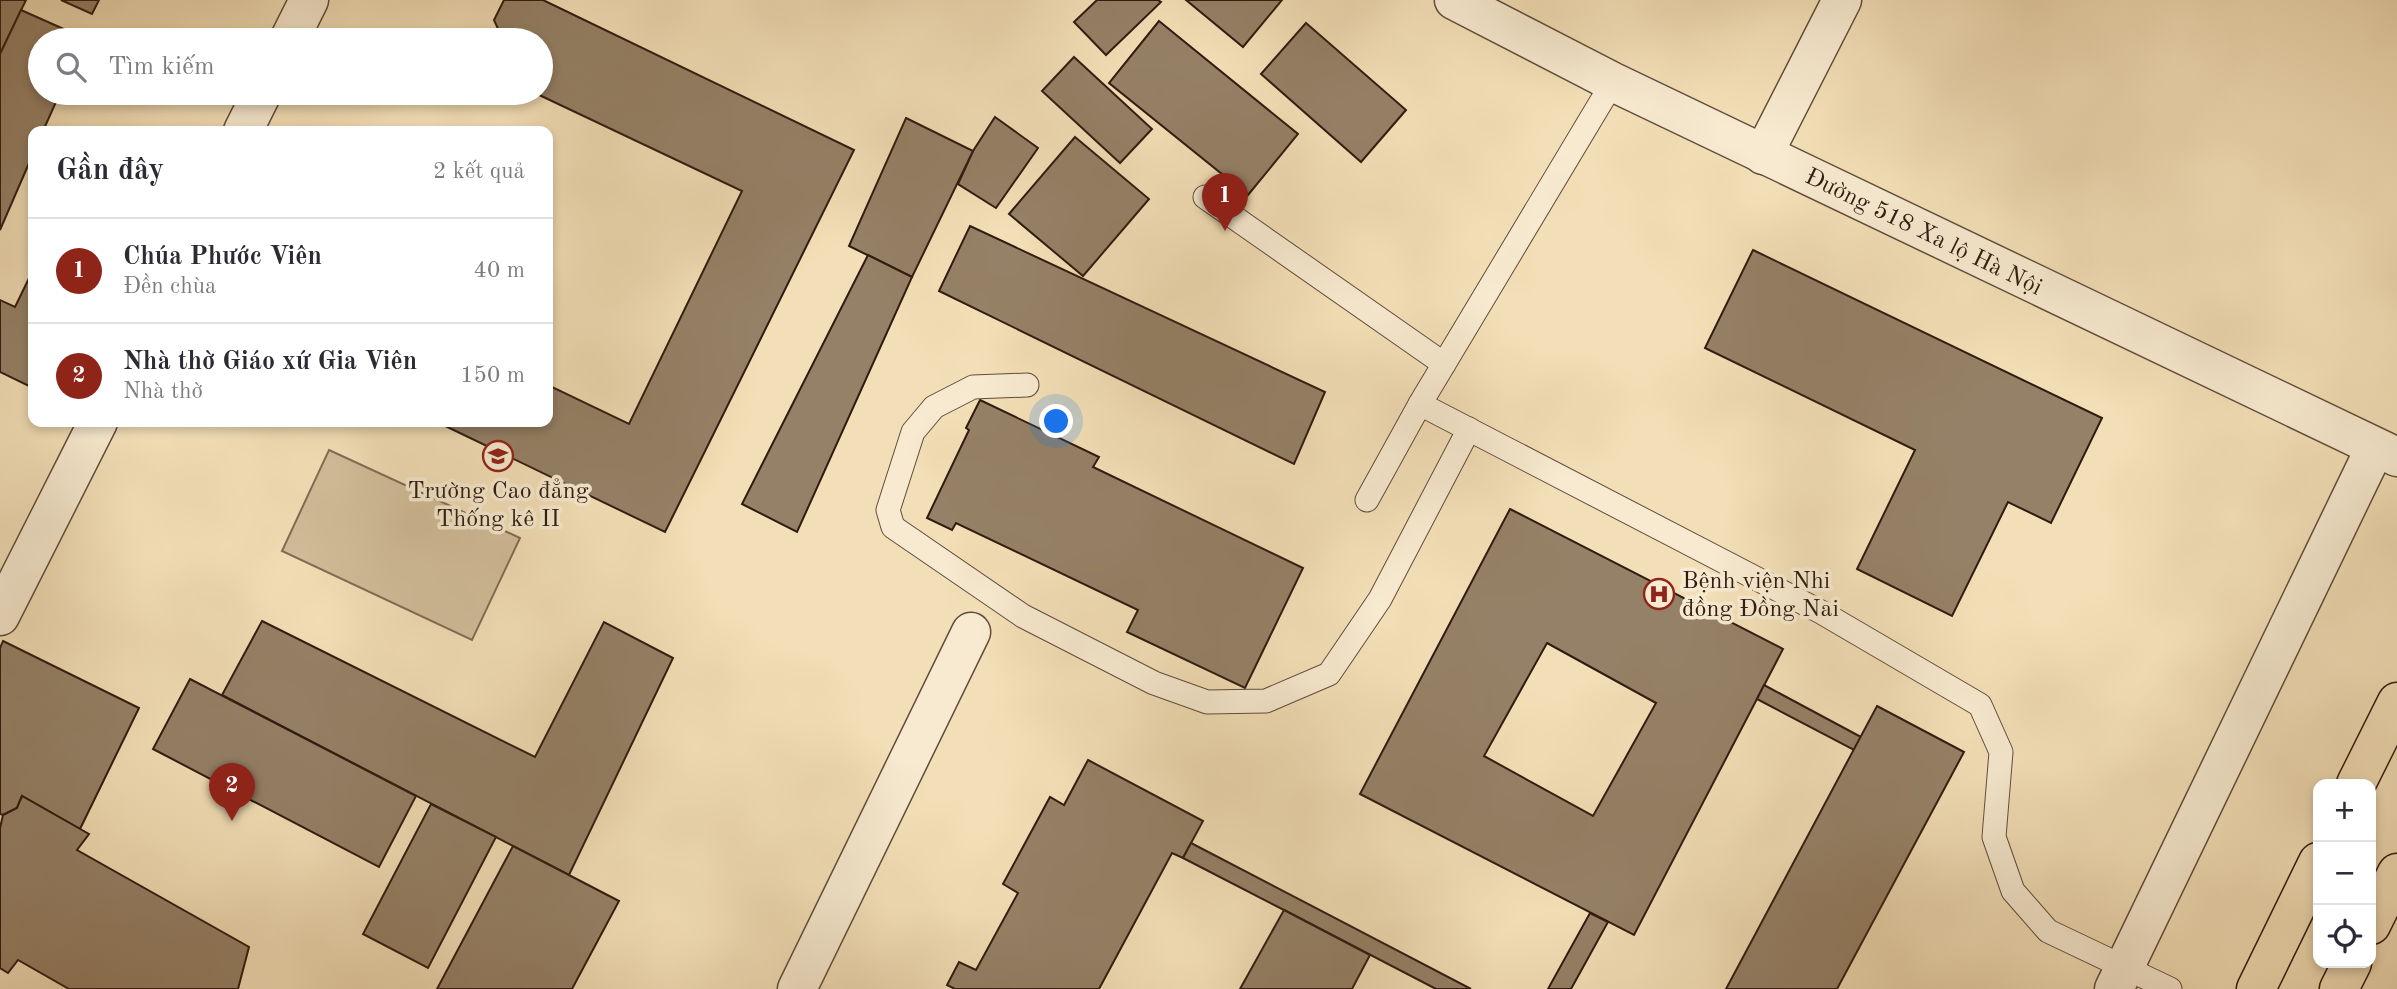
<!DOCTYPE html>
<html lang="vi">
<meta charset="utf-8">
<style>
body{margin:0;font-family:"Old Standard TT",serif;background:#f7f7f7;color:#2b2b33}
.controls{position:absolute;right:21px;bottom:21px;display:grid;overflow:hidden;border-radius:14px;box-shadow:0 4px 10px #0003}
.controls button{width:63px;height:63px;display:grid;place-items:center;padding:0;border:0;border-bottom:2px solid #e1e1e2;background:#fff;color:#2b2b33;font:35px sans-serif}
.you{position:absolute;left:1057px;top:422px;width:24px;height:24px;margin:-18px;border:5px solid #fff;border-radius:50%;background:#1a73e8;box-shadow:0 0 0 10px #1a73e833}
.badge{display:grid;place-items:center;width:46px;height:46px;border-radius:50%;background:#8f2418;color:#fff;font-size:23px;font-weight:700}
.pin{position:absolute;translate:-50% -58px;filter:drop-shadow(0 2px 4px #0008)}
.pin::after{content:'';position:absolute;top:37px;width:24px;height:21px;background:inherit;clip-path:polygon(0 0,100% 0,50% 100%)}
.list{margin:0;padding:0;list-style:none}
h2{display:flex;justify-content:space-between;align-items:center;height:91px;margin:0;padding:0 28px;font-size:30px}
h2 small{font-size:23px;font-weight:400;color:#7c7c81}
.list li{display:grid;grid-template-columns:46px 1fr auto;gap:21px;align-items:center;box-sizing:border-box;height:105px;padding:0 28px;border-top:2px solid #e1e1e2}
.list b{display:block;font-size:26px;white-space:nowrap}
.list p{margin:0;font-size:23px;white-space:nowrap;color:#7c7c81}
.list em{font-size:23px;font-style:normal;color:#7c7c81}
.icon{flex:none;width:38px;height:38px;fill:none;stroke:currentColor;stroke-width:2;stroke-linecap:round;stroke-linejoin:round}
.map{position:relative;flex:none;width:2397px;height:989px;overflow:hidden}
.search{position:absolute;background:#fff;box-shadow:0 4px 10px #0003;left:28px;top:28px;width:525px;height:77px;display:flex;align-items:center;gap:18px;box-sizing:border-box;padding:0 24px;border-radius:38px;color:#7c7c81;font-size:26px}
.panel{position:absolute;background:#fff;box-shadow:0 4px 10px #0003;left:28px;top:126px;width:525px;height:301px;border-radius:14px}
.map>svg:first-child{display:block}
.green{fill:#d2be9b;stroke:#816c56;stroke-width:2}
.building{fill:#958167;stroke:#301b10;stroke-width:2;fill-rule:evenodd}
.lines{fill:none;stroke-linecap:round;stroke-linejoin:round}
.service-casing{stroke:#614c3a;stroke-width:25}
.minor-casing{stroke:#614c3a;stroke-width:41}
.tertiary-casing{stroke:#614c3a;stroke-width:41}
.trunk-casing{stroke:#301b10;stroke-width:41}
.service{stroke:#f7ead0;stroke-width:23}
.minor{stroke:#f7ead0;stroke-width:38}
.tertiary{stroke:#f7ead0;stroke-width:38}
.trunk{stroke:#f3dfb7;stroke-width:38}
.labels{text-anchor:middle;stroke-width:7;stroke-linejoin:round;paint-order:stroke}
.street-label{font-size:24px;fill:#301b10;stroke:#f7ead0}
.poi-label{font-size:24px;fill:#301b10;stroke:#f7ead0}
</style>
<div class="map">
<svg width="2397" height="989" viewBox="0 0 2397 989">
<rect width="100%" height="100%" fill="#f3dfb7"/>
<filter id="stains"><feTurbulence type="fractalNoise" baseFrequency=".00286" numOctaves="4"/><feColorMatrix values="0 0 0 0 .2 0 0 0 0 .09 0 0 0 0 .02 0 0 0 .5 -.17"/></filter>
<radialGradient id="worn" r=".72"><stop offset=".6" stop-color="#630" stop-opacity="0"/><stop offset="1" stop-color="#630" stop-opacity=".3"/></radialGradient>
<polygon class="green" points="329,450 520,538 472,640 282,551"/>
<g class="building">
<polygon points="0,0 26,0 0,54"/>
<polygon points="61,0 99,0 92,14"/>
<polygon points="504,0 543,0 854,150 665,532 437,422 548,422 548,385 629,424 742,191 535,93 541,93 541,40 503,40 494,20"/>
<polygon points="1097,0 1158,0 1161,2 1106,55 1074,22"/>
<polygon points="1186,0 1282,0 1243,47"/>
<polygon points="21,10 84,38 83,40 40,40 40,93 60,93 43,131 33,131 33,154 0,230 0,54"/>
<polygon points="1159,21 1298,134 1248,195 1109,83"/>
<polygon points="1306,23 1406,110 1361,162 1261,74"/>
<polygon points="1074,57 1152,129 1120,163 1042,91"/>
<polygon points="995,117 1038,148 996,208 958,184 973,151"/>
<polygon points="906,118 973,151 912,277 849,246"/>
<polygon points="1075,137 1149,199 1083,276 1009,214"/>
<polygon points="970,226 1325,392 1294,464 939,291"/>
<polygon points="1753,250 2102,418 2051,523 2008,502 1952,616 1857,569 1915,450 1705,348"/>
<polygon points="868,255 912,277 797,532 742,504"/>
<polygon points="33,270 33,388 0,372 0,300 15,307"/>
<polygon points="980,400 1099,457 1093,467 1303,568 1245,688 1127,632 1138,610 956,523 952,530 927,518 969,430 966,428"/>
<path d="M1510,509l273,140 -149,286 -274,-141zM1547,643l109,60 -63,113 -109,-60z"/>
<polygon points="262,621 535,757 604,622 673,658 569,875 222,695"/>
<polygon points="3,641 139,708 80,829 22,796 17,808 3,815 0,814 0,648"/>
<polygon points="190,679 416,796 379,867 153,749"/>
<polygon points="1764,685 1861,737 1854,750 1757,699"/>
<polygon points="1877,706 1964,752 1837,989 1726,989"/>
<polygon points="1088,760 1203,821 1183,858 1172,853 1099,989 955,989 947,985 959,962 976,970 1018,893 1003,884 1050,797 1064,805"/>
<polygon points="22,796 89,834 77,850 249,947 238,989 69,989 18,960 8,973 0,968 0,828 3,815 17,808"/>
<polygon points="431,804 496,837 428,968 363,934"/>
<polygon points="1191,843 1471,989 1436,989 1284,910 1183,858"/>
<polygon points="513,846 619,901 572,989 437,989"/>
<polygon points="1284,910 1370,955 1352,989 1240,989"/>
<polygon points="1590,913 1608,922 1571,989 1548,989"/>
</g>
<g class="lines">
<g class="service-casing">
<g id="service">
<polyline points="1205,197 1444,364"/>
<polyline points="1027,385 973,387 934,407 913,432 888,510 893,527 1023,616 1154,683 1207,702 1266,701 1329,674 1380,599 1469,429"/>
<polyline points="1420,404 1821,612 1980,705 2001,752 1994,837 2013,891 2048,931 2170,989"/>
<polyline points="1367,500 1420,404 1613,82"/>
</g>
</g>
<g class="minor-casing">
<g id="minor">
<polyline points="289,40 309,0"/>
<polyline points="243,131 262,93"/>
<polyline points="1763,155 1842,0"/>
<polyline points="0,616 98,422"/>
<polyline points="797,989 971,632"/>
<polyline points="2114,989 2375,448"/>
</g>
</g>
<g class="tertiary-casing">
<polyline id="tertiary" points="1454,0 1613,82 2397,457"/>
</g>
<g class="trunk-casing">
<g id="trunk">
<polyline points="2356,784 2397,702"/>
<polyline points="2371,925 2397,873"/>
<polyline points="2256,989 2318,862"/>
<polyline points="2339,989 2352,963"/>
</g>
</g>
<use href="#service" class="service"/>
<use href="#minor" class="minor"/>
<use href="#tertiary" class="tertiary"/>
<use href="#trunk" class="trunk"/>
</g>
<defs>
<g id="university-ring" transform="scale(1.575)"><circle r="9.5" fill="#f7ead0" stroke="#8f2418" stroke-width="1.5"/><path d="M0-5L7-2L0 1L-7-2ZM-4 1L0 2.5L4 1V4Q0 6-4 4Z" fill="#8f2418"/></g>
<g id="hospital-ring" transform="scale(1.575)"><circle r="9.5" fill="#f7ead0" stroke="#8f2418" stroke-width="1.5"/><path d="M-5-5h3v3.5h4V-5h3V5h-3V1.5h-4V5h-3Z" fill="#8f2418"/></g>
</defs>
<g fill-rule="evenodd">
<use href="#university-ring" x="498" y="456"/>
<use href="#hospital-ring" x="1659" y="594"/>
</g>
<g class="labels">
<g class="street-label">
<text transform="translate(1924 231) rotate(26)" y="8">Đường 518 Xa lộ Hà Nội</text>
</g>
<g class="poi-label">
<text x="498" y="498">Trường Cao đẳng<tspan x="498" dy="28">Thống kê II</tspan></text>
<text x="1682" y="588" text-anchor="start">Bệnh viện Nhi<tspan x="1682" dy="28">đồng Đồng Nai</tspan></text>
</g>
</g>
<rect width="100%" height="100%" filter="url(#stains)"/>
<rect width="100%" height="100%" fill="url(#worn)"/>
</svg>
<div class="controls">
<button>+</button>
<button>−</button>
<button><svg class="icon" aria-label="locate" viewBox="0 0 24 24"><circle cx="12" cy="12" r="6"/><path d="M12 2v4M12 18v4M2 12h4M18 12h4"/></svg></button>
</div>
<div class="you"></div>
<div class="pin badge" style="left:1225px;top:231px">1</div>
<div class="pin badge" style="left:232px;top:821px">2</div>
<div class="search"><svg class="icon" aria-label="search" viewBox="0 0 24 24"><circle cx="10" cy="10" r="6"/><path d="M15 15l6 6"/></svg>Tìm kiếm</div>
<section class="panel">
<h2>Gần đây<small>2 kết quả</small></h2>
<ul class="list">
<li><span class="badge">1</span><div><b>Chúa Phước Viên</b><p>Đền chùa</p></div><em>40 m</em></li>
<li><span class="badge">2</span><div><b>Nhà thờ Giáo xứ Gia Viên</b><p>Nhà thờ</p></div><em>150 m</em></li>
</ul>
</section>
</div>
